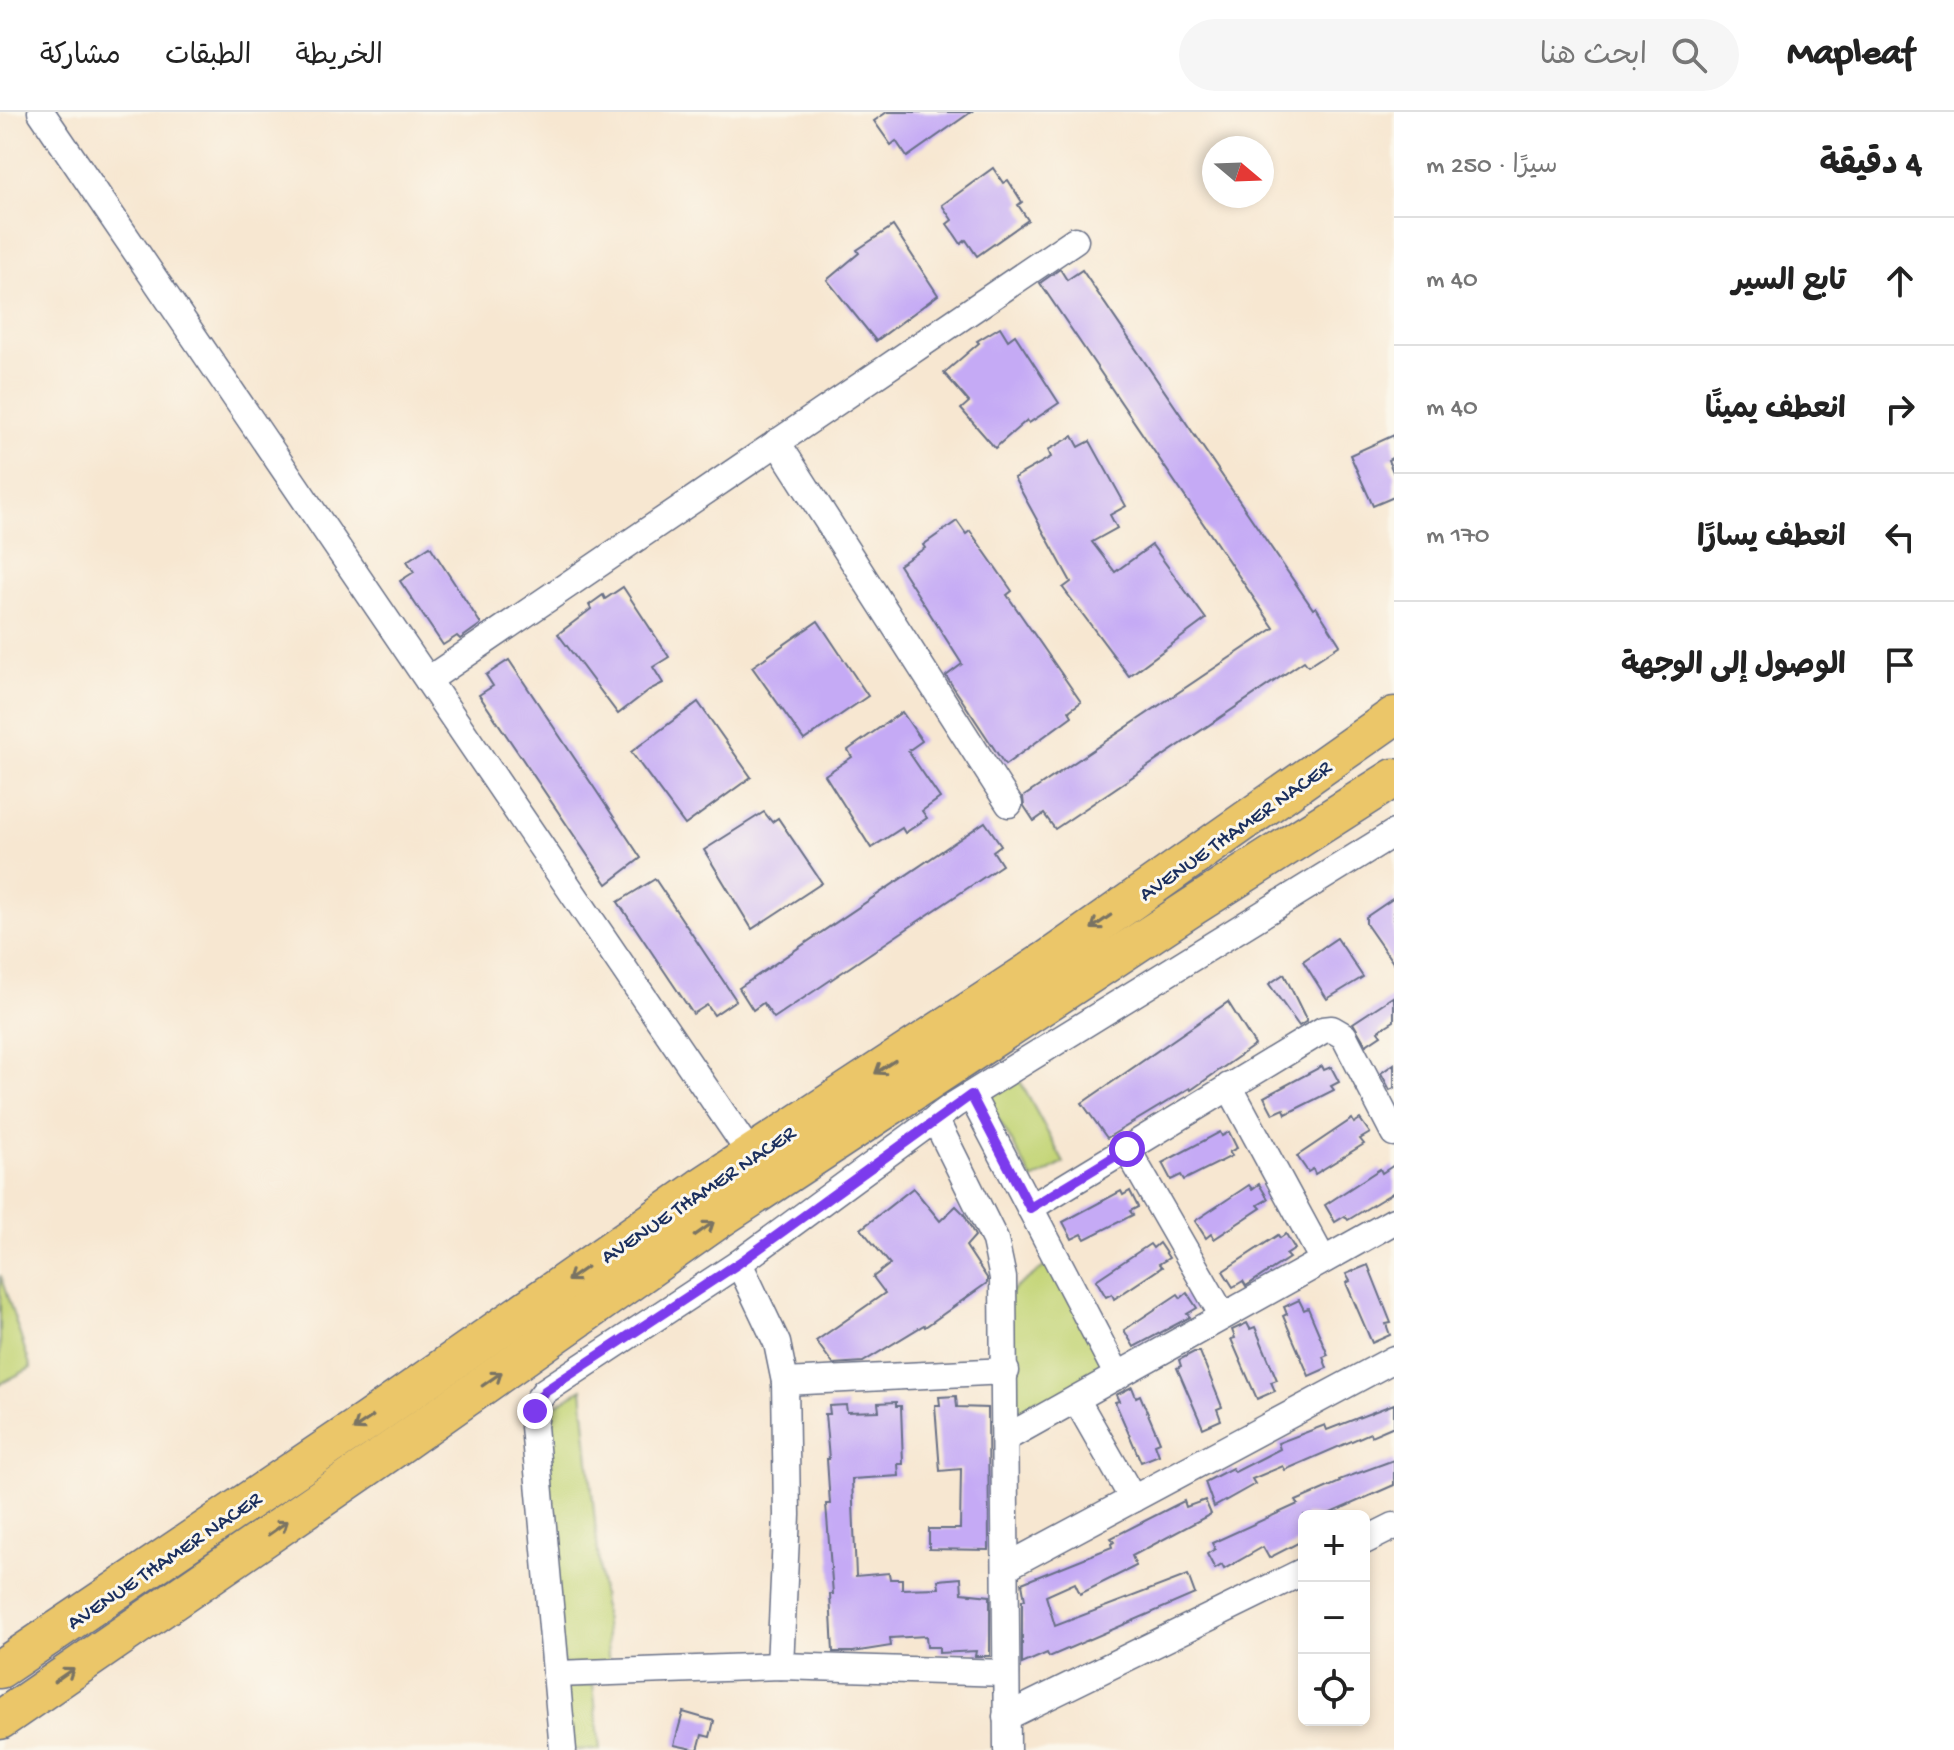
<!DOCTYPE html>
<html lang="ar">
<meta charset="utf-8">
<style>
body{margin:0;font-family:"Gochi Hand","Playpen Sans Arabic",sans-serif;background:#f6f6f6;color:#222;direction:rtl}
.controls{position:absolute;right:24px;bottom:24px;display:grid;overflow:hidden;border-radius:12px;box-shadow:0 4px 12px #0003}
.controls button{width:72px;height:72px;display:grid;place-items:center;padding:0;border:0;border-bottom:2px solid #e0e0e0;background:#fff;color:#222;font:40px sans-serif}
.compass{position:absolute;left:1202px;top:24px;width:72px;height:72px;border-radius:50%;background:#fff;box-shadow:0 4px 12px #0003;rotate:109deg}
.stop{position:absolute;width:24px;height:24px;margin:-18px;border:6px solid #7c3aed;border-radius:50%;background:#fff}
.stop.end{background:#7c3aed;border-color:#fff;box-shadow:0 2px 8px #0008}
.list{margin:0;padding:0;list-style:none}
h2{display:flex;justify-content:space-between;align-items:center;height:104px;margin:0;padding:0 32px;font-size:34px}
h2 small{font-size:26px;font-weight:400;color:#767676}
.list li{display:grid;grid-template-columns:52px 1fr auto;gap:24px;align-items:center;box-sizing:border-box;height:128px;padding:0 32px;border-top:2px solid #e0e0e0}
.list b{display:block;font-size:30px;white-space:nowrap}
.list em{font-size:26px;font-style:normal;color:#767676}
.icon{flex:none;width:44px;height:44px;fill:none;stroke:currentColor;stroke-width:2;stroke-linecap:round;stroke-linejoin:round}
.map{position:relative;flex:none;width:1394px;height:1638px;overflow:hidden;direction:ltr}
header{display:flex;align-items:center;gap:48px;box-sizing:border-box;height:112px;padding:0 40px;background:#fff;border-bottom:2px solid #e0e0e0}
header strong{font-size:38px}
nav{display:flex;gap:44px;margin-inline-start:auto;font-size:28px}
.search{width:560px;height:72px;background:#f6f6f6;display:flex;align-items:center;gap:20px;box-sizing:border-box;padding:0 28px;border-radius:44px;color:#767676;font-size:30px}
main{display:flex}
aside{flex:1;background:#fff}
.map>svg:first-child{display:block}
.green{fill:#c4d578;stroke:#70826b;stroke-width:2}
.building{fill:#c5aaf5}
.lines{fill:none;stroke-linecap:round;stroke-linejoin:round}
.minor-casing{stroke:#686f86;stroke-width:29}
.highway-casing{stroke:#686f86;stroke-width:41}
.minor{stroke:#fff;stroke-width:26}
.highway{stroke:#ebc669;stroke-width:38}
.oneway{stroke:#797363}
.route{stroke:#7c3aed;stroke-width:10}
.labels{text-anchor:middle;stroke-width:6;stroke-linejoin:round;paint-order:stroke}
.street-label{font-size:22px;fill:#1b2f5e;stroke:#fbf7ec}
</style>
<header>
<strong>Mapleaf</strong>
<div class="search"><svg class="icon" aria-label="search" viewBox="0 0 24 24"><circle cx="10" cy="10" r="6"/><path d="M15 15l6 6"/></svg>ابحث هنا</div>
<nav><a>الخريطة</a><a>الطبقات</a><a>مشاركة</a></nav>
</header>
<main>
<aside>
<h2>4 دقيقة<small>سيرًا · 250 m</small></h2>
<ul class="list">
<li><svg class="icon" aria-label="ahead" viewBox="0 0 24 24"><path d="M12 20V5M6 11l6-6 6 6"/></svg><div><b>تابع السير</b></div><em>40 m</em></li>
<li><svg class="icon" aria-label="right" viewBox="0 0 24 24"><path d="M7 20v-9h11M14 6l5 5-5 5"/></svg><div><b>انعطف يمينًا</b></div><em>40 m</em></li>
<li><svg class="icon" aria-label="left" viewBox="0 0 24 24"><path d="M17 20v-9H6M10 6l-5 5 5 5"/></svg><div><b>انعطف يسارًا</b></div><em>170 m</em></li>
<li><svg class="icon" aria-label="arrive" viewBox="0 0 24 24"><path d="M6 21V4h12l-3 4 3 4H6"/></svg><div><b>الوصول إلى الوجهة</b></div></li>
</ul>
</aside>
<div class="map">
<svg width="1394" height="1638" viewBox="0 0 1394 1638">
<rect width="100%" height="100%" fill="#fbf7ec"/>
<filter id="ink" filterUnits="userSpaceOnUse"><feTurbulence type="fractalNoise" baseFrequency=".0125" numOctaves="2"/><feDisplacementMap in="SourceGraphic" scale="16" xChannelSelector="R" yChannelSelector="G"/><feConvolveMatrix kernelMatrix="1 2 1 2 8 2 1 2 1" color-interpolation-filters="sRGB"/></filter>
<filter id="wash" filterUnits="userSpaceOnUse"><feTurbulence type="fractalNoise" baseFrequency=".006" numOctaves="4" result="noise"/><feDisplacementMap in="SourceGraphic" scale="32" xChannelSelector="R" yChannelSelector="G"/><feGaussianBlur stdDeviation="1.8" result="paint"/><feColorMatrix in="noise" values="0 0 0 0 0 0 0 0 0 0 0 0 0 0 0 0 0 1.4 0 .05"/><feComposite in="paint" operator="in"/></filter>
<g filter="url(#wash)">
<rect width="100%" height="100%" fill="#f7e7d1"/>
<g class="green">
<polygon points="1020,969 1064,1051 1033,1068 987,986"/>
<polygon points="1056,1146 1111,1261 1017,1314 1005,1184"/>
<polygon points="0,1163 31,1256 0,1272"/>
<polygon points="582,1277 609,1553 564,1558 542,1302"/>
<polygon points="593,1572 600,1638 566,1638 560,1576"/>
</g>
<g id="blocks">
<g class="building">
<polygon points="887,0 971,0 907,45 896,29 891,33 874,9"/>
<polygon points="993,56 1003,71 1008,68 1022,90 1018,93 1028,108 977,144 966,128 961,132 955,123 947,112 952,108 942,93"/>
<polygon points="893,114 938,183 876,229 827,168 859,141 857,138"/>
<polygon points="1060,157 1067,168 1082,158 1313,497 1316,495 1340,533 1308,554 1304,549 1055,717 1044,702 1034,709 1024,694 1023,685 1274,516 1040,171"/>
<polygon points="1000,215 1008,228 1015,223 1059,291 1029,311 1027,308 995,336 961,297 969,290 944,261 979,231 977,229"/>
<polygon points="1394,323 1394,345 1388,348 1394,362 1394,385 1373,394 1350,343"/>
<polygon points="1073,324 1079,335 1090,329 1126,394 1110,403 1117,416 1092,430 1115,460 1152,433 1206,507 1129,564 1063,476 1071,470 1014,366 1051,345 1048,338"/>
<polygon points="957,409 966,422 970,419 1012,479 1007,483 1081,590 1069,599 1072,604 1005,653 946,564 962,552 899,453 925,436 923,433"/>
<polygon points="430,434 481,512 460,527 457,524 443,533 400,469 414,460 407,449"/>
<polygon points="623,475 669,545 653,555 663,571 649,578 618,602 558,522 591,497 589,493 603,483 605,487"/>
<polygon points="818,509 868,584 804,628 752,555"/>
<polygon points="509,548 641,746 607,772 479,583 493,574 486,563"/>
<polygon points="698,590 751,665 685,713 631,640"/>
<polygon points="902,600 922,629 908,639 940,686 922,699 927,706 905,721 902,716 871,736 825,663 852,645 848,638"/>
<polygon points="764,700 772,710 778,706 822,771 752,817 704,738"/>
<polygon points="985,710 1001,733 993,739 1002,753 774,906 763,891 753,898 739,876"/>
<polygon points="655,767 736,888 714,903 707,893 693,902 618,790"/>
<polygon points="1394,786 1394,852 1366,812 1366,805"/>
<polygon points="1337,826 1363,865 1327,887 1303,849"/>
<polygon points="1284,862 1307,909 1299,914 1269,872"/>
<polygon points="1394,884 1394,909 1378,919 1381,923 1366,933 1353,911"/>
<polygon points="1228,890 1255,933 1191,978 1190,976 1107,1026 1082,991"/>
<polygon points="1394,952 1394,976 1390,978 1381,961"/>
<polygon points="1322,954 1324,958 1331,955 1339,970 1331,974 1334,978 1286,1002 1284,997 1273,1002 1264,985"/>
<polygon points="1352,1007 1354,1011 1360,1007 1370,1021 1360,1027 1364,1032 1315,1062 1313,1057 1308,1060 1297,1044"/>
<polygon points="1220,1020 1222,1024 1229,1020 1237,1036 1229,1040 1232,1044 1184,1068 1181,1063 1171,1068 1162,1051"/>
<polygon points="1394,1053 1394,1080 1348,1108 1345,1104 1335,1110 1325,1093 1380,1057 1382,1061"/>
<polygon points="1259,1072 1268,1087 1258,1093 1261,1096 1214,1127 1211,1122 1206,1126 1195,1109 1249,1073 1252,1077"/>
<polygon points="913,1076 940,1109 956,1094 964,1102 975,1124 966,1134 987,1166 987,1171 925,1215 924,1213 863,1250 833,1252 816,1229 885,1181 873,1165 890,1152 861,1117"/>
<polygon points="1121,1079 1123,1083 1130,1079 1138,1095 1130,1099 1133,1103 1085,1127 1082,1122 1072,1127 1063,1110"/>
<polygon points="1286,1122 1295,1137 1286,1143 1289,1146 1246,1174 1243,1169 1233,1175 1223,1159 1278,1123 1280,1126"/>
<polygon points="1159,1131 1169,1146 1159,1152 1162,1155 1114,1187 1112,1182 1106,1185 1096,1168 1150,1132 1153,1136"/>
<polygon points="1368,1153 1391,1211 1386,1212 1390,1223 1372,1231 1346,1171 1350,1169 1346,1162"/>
<polygon points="1187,1181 1197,1196 1187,1202 1190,1205 1134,1235 1124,1218 1178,1182 1181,1186"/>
<polygon points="1299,1188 1304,1198 1308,1196 1328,1243 1323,1245 1327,1256 1309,1264 1283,1204 1287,1202 1284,1195"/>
<polygon points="1247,1211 1250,1217 1255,1215 1277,1268 1271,1270 1275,1279 1257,1287 1231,1227 1235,1226 1232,1218"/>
<polygon points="1194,1240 1200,1240 1222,1295 1217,1297 1221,1308 1203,1316 1177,1256 1181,1254 1179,1248"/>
<polygon points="1132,1275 1136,1285 1140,1283 1160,1330 1155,1332 1159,1343 1141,1350 1115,1290 1119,1289 1116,1283"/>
<polygon points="956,1284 957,1295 988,1296 989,1438 929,1437 929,1417 960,1417 961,1357 940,1359 935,1293 940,1293 939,1285"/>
<polygon points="896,1290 896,1294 901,1294 903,1352 898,1352 899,1364 852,1367 856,1464 889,1461 890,1467 902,1467 902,1477 939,1476 938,1468 961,1466 962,1481 990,1484 990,1544 975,1544 976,1539 939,1541 939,1535 927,1535 926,1524 890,1526 891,1534 853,1540 833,1540 830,1482 833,1482 826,1392 830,1392 827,1347 829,1347 825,1302 830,1302 829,1294 846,1293 847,1300 879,1299 878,1291"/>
<polygon points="1394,1292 1394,1314 1371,1324 1370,1321 1285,1358 1283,1354 1252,1367 1255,1372 1214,1395 1205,1370 1232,1356 1235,1360 1270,1342 1280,1337 1278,1331 1325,1313 1327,1318"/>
<polygon points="1394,1348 1394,1373 1324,1404 1304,1403 1304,1428 1269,1446 1263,1435 1224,1457 1222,1453 1215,1457 1207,1442 1215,1437 1212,1431 1298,1392 1296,1389 1340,1370 1339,1368"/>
<polygon points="1205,1388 1211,1402 1132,1444 1136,1454 1080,1482 1075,1471 1046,1484 1055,1514 1188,1463 1195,1482 1049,1545 1047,1541 1022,1552 1022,1488 1025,1488 1022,1471 1112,1435 1111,1432 1114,1430 1111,1426 1184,1389 1186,1395"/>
<polygon points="683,1600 714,1609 710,1625 702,1623 698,1638 674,1633"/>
</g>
</g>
</g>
<g filter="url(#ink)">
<use href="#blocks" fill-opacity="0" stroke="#686f86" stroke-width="2"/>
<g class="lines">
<g class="minor-casing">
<g id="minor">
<polyline points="41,0 751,1043"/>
<polyline points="777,330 1009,692"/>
<polyline points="428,568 1075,128"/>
<polyline points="1229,974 1323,1148"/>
<polyline points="971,983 1118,1264"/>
<polyline points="935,1007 995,1128 1003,1166 1007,1638"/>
<polyline points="1127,1037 1223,1204"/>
<polyline points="1030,1096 1323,918 1332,917 1344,924 1394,1021"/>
<polyline points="739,1151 777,1231 785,1270 787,1403 780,1554"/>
<polyline points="785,1270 1006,1259"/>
<polyline points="1076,1287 1133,1387"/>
<polyline points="1006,1326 1394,1109"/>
<polyline points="1364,1429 1394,1414"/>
<polyline points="1006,1455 1394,1247"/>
<polyline points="556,1562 780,1554 1006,1561"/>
<polyline points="1006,1605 1304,1459"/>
<polyline points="563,1638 534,1314 538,1288 545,1279 739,1151 954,993 1394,721"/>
</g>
</g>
<g class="highway-casing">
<g id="highway">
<polyline points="0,1557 367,1309 700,1076 1046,849 1394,604"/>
<polyline points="0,1608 386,1342 719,1107 1192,795 1394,666"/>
</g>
</g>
<use href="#minor" class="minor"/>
<use href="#highway" class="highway"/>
</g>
<defs><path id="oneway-shaft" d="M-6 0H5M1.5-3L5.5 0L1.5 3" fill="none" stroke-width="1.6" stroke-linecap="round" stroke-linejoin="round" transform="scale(2)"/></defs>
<g class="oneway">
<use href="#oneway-shaft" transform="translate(1101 810) rotate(145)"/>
<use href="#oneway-shaft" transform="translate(885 955) rotate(147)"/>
<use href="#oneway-shaft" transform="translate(704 1117) rotate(-35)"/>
<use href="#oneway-shaft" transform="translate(577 1162) rotate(145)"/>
<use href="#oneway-shaft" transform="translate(492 1267) rotate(-35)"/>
<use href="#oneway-shaft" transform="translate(363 1311) rotate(146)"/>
<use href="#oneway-shaft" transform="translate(278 1416) rotate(-35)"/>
<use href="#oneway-shaft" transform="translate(64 1563) rotate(-35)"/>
</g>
</g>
<g class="lines" filter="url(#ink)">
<polyline class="route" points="535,1299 538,1288 545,1279 739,1151 971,983 1030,1096 1127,1037"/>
</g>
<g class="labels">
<g class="street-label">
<text transform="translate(1234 717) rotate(-35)" y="8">AVENUE THAMER NACER</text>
<text transform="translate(697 1081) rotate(-34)" y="8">AVENUE THAMER NACER</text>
<text transform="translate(163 1447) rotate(-34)" y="8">AVENUE THAMER NACER</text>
</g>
</g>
</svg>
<div class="controls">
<button>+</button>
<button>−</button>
<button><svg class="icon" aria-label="locate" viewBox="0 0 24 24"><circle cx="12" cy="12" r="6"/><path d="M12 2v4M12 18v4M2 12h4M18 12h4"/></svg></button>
</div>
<svg class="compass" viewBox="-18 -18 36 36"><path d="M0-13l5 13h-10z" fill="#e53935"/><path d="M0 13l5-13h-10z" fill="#767676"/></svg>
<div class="stop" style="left:1127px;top:1037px"></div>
<div class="stop end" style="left:535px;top:1299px"></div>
</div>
</main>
